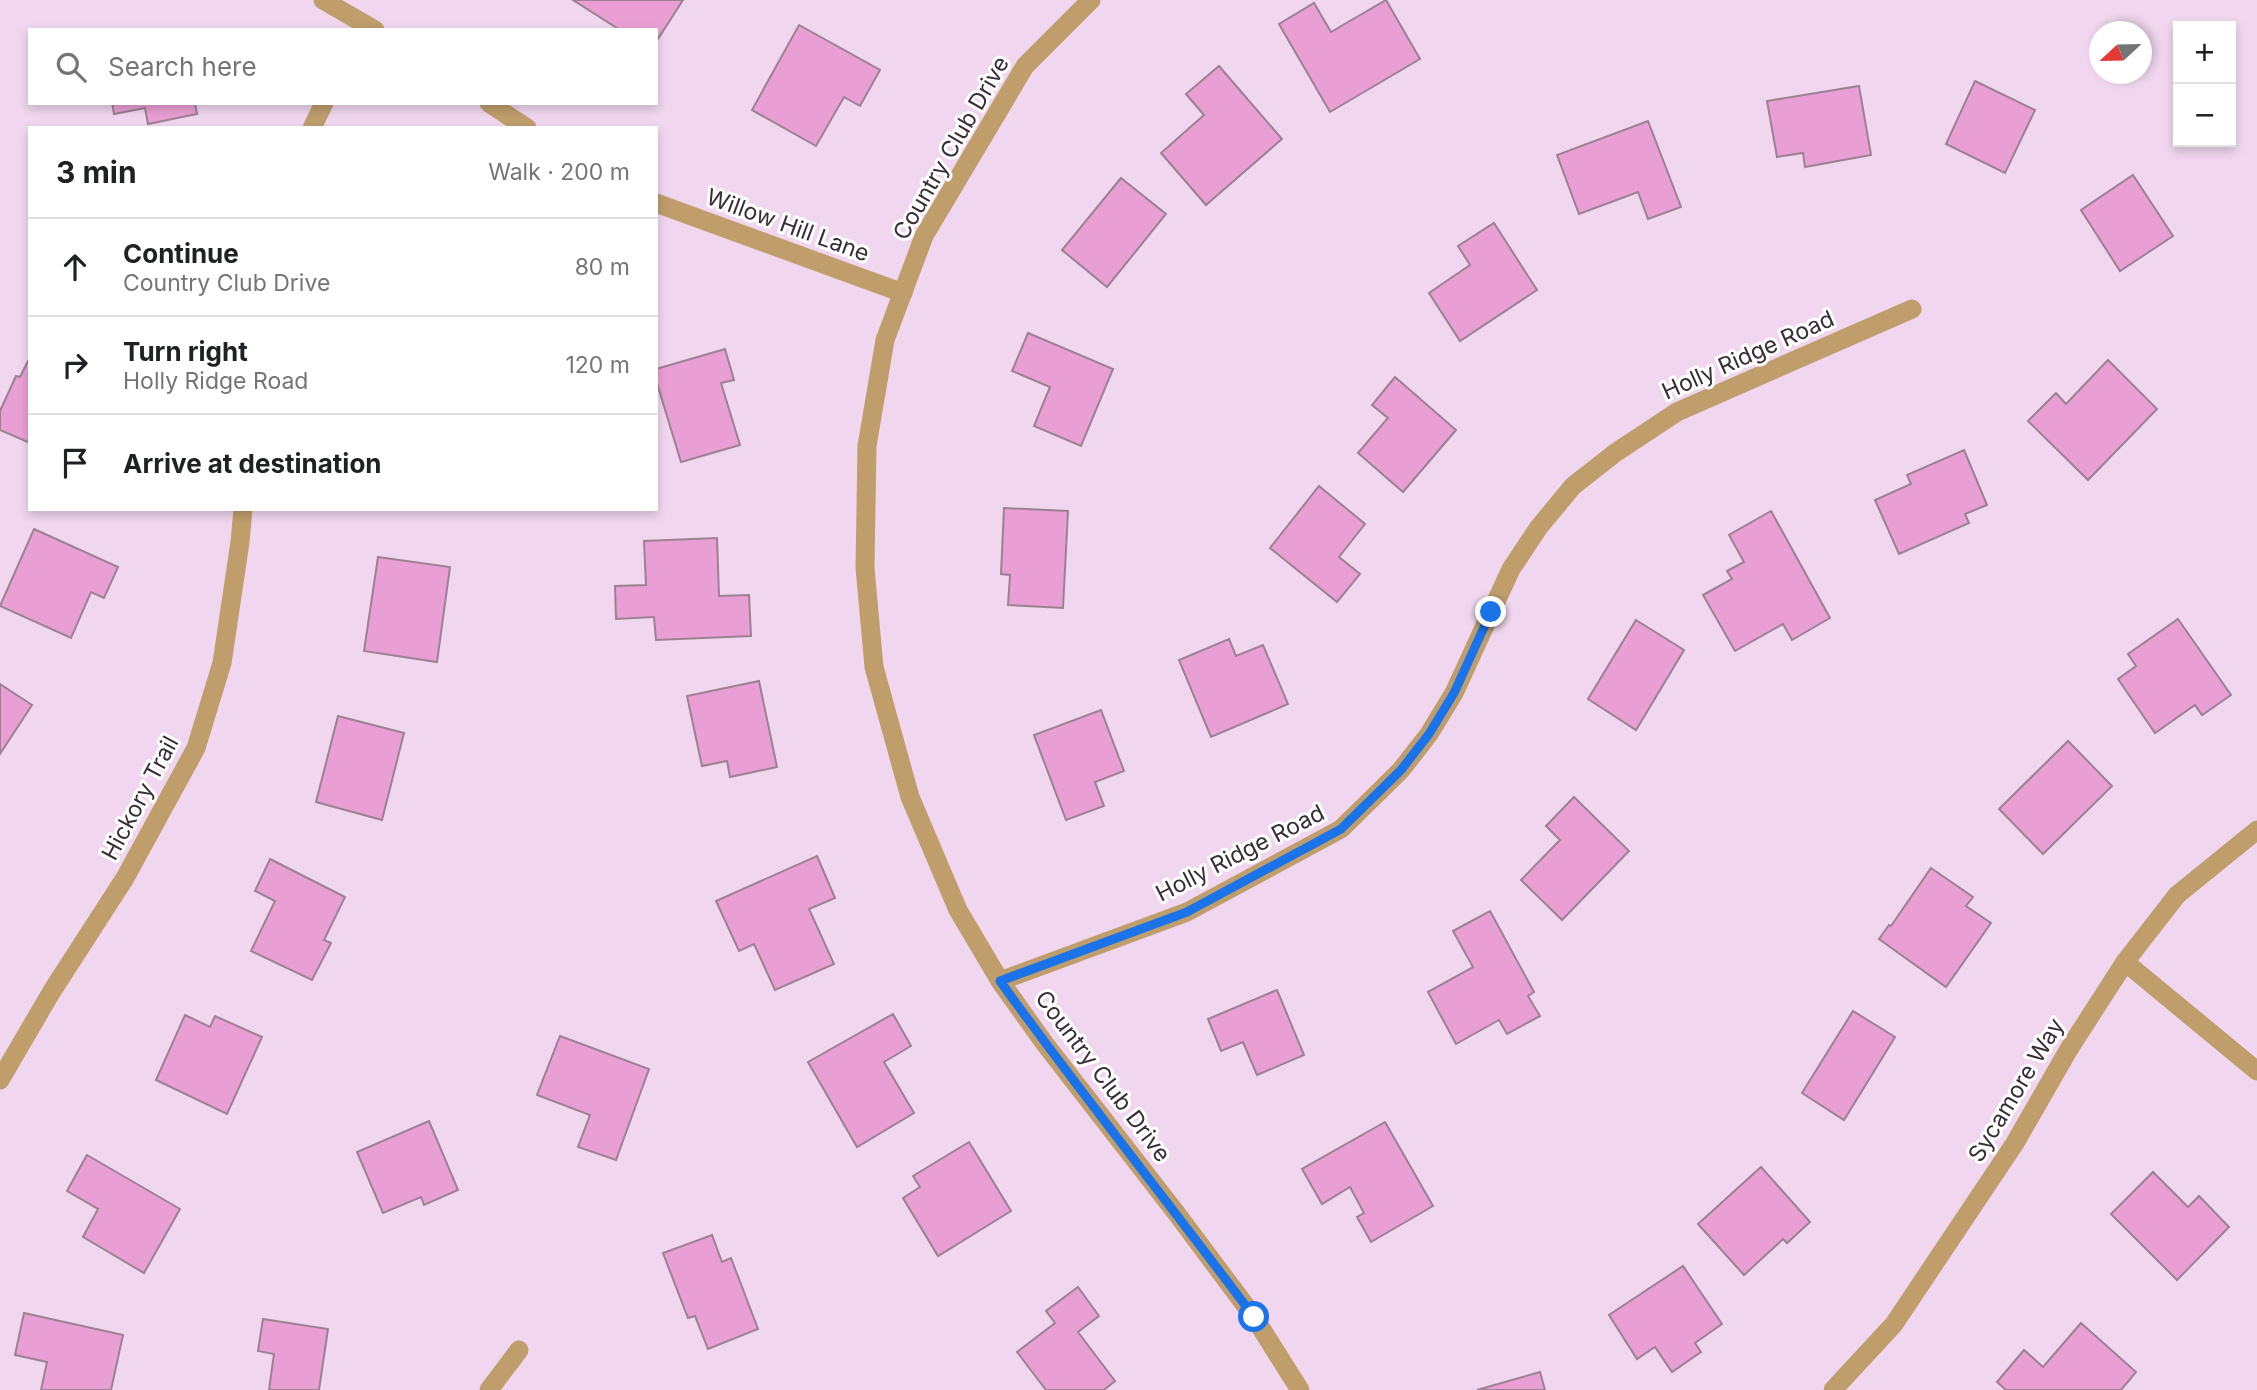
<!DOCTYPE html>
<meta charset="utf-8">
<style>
body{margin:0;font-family:Inter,sans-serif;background:#f2f2f2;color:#202124}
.controls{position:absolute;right:21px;top:21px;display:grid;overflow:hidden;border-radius:0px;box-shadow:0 4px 10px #0003}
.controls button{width:63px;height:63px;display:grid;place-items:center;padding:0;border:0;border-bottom:2px solid #e0e0e0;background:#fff;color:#202124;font:35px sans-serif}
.compass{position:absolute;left:2089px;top:21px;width:63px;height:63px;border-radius:50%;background:#fff;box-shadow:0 4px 10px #0003;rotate:248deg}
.stop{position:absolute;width:21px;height:21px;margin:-16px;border:5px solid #1a73e8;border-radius:50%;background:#fff}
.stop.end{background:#1a73e8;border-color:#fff;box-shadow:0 2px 7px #0008}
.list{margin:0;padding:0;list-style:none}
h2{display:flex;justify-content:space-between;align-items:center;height:91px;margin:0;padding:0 28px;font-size:30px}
h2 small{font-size:23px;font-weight:400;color:#757577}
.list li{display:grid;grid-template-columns:46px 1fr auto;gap:21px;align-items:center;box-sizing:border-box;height:98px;padding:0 28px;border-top:2px solid #e0e0e0}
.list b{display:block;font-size:26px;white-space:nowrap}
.list p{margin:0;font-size:23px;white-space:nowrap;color:#757577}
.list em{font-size:23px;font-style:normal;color:#757577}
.icon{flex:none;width:38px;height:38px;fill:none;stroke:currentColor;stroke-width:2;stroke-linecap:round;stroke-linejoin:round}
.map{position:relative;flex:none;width:2257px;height:1390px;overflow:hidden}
.search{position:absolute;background:#fff;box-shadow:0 4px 10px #0003;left:28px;top:28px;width:630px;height:77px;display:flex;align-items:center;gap:18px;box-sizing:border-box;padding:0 24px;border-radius:0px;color:#757577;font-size:26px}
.panel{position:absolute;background:#fff;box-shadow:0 4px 10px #0003;left:28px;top:126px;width:630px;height:385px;border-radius:0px}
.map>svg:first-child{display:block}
.building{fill:#ea9fd4;stroke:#9c8193;stroke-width:2}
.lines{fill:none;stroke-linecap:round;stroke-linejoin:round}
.minor{stroke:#bf9e6c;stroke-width:19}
.tertiary{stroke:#bf9e6c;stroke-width:19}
.route{stroke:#1a73e8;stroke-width:9}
.labels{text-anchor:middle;stroke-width:6;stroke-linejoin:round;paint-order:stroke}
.street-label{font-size:23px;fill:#382e37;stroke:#fff}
</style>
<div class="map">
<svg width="2257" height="1390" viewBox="0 0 2257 1390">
<rect width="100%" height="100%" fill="#f0d7ef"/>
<g class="building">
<polygon points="573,0 683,0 656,42 656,30 620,30"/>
<polygon points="1386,0 1420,59 1330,112 1279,24 1314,3 1331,32"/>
<polygon points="799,25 880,70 860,106 844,97 816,146 752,110"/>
<polygon points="1219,66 1282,139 1206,205 1161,153 1204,115 1186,94"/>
<polygon points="1975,81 2035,110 2005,173 1946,144"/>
<polygon points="1859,86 1871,155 1805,167 1803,153 1777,157 1767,101"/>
<polygon points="112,103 195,103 197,114 148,124 145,108 114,114"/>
<polygon points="1648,121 1681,207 1648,219 1638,192 1579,214 1557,155"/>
<polygon points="2133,175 2173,236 2120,271 2081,210"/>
<polygon points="1121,178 1166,214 1107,287 1062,250"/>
<polygon points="1494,223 1537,290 1460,341 1429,293 1470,265 1458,246"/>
<polygon points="1028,333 1113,369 1081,446 1034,426 1050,387 1012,371"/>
<polygon points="725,349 734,380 721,383 740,445 681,462 656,380 656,369"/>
<polygon points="30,357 30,443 0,430 0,411 16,376 20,377"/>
<polygon points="2108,360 2157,409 2088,480 2028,421 2056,393 2066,404"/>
<polygon points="1395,377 1456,430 1403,492 1358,453 1388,418 1372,405"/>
<polygon points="1964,450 1987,505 1965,514 1969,523 1899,554 1875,500 1911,484 1907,475"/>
<polygon points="1319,486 1365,524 1339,557 1360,574 1337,602 1270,548"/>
<polygon points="1004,508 1068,511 1063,608 1008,605 1010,575 1001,574"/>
<polygon points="1771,511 1830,618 1792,640 1783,624 1735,651 1703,595 1732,579 1727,571 1744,562 1729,535"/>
<polygon points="34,529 118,567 104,598 91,592 71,638 0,606"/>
<polygon points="717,538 719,596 749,595 751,636 656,640 654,617 616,619 615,586 646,585 644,541"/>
<polygon points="378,557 450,567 437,662 364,651"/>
<polygon points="2178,619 2231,695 2202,715 2195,705 2155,733 2118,679 2136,666 2128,654"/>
<polygon points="1636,620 1684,650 1636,730 1588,699"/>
<polygon points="1229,639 1236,656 1263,645 1288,704 1211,737 1179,660"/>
<polygon points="759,681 777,767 730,777 727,761 702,766 687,696"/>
<polygon points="0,684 32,705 0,754"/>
<polygon points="1101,710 1124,771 1095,782 1104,806 1066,820 1034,735"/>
<polygon points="338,716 404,733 382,820 316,802"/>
<polygon points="2068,741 2112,786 2043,854 1999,809"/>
<polygon points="1574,797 1629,851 1562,920 1521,880 1560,840 1546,826"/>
<polygon points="817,856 835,898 809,909 834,964 775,990 754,944 739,951 716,901"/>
<polygon points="270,859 345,897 324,940 331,943 312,980 251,951 275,901 255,891"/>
<polygon points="1931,868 1973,897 1966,906 1991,923 1946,987 1879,939 1889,925 1891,926"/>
<polygon points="1490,911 1534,992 1528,996 1540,1016 1507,1034 1499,1020 1456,1044 1428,992 1473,967 1453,931"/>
<polygon points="1277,990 1304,1055 1257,1075 1243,1042 1221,1051 1208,1019"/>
<polygon points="1853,1011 1895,1037 1844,1120 1802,1093"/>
<polygon points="893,1014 911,1046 884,1062 914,1113 857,1147 808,1062"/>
<polygon points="185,1015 210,1027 215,1016 262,1037 227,1114 156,1080"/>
<polygon points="560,1036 649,1069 616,1160 578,1147 590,1115 537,1095"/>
<polygon points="429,1121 458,1190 424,1205 421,1197 383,1213 357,1152"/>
<polygon points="1385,1122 1433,1206 1371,1242 1357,1217 1364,1213 1350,1187 1322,1204 1302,1169"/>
<polygon points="969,1142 1011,1211 938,1256 903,1198 920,1187 913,1176"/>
<polygon points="87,1155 180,1209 144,1273 83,1237 98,1209 67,1191"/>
<polygon points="1761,1167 1810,1222 1787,1243 1783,1239 1744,1275 1698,1224"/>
<polygon points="2153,1172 2188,1207 2199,1196 2229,1227 2177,1280 2111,1214"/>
<polygon points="712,1235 722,1262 731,1258 758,1329 708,1349 695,1316 688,1318 663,1253"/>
<polygon points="1683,1266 1722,1324 1695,1343 1701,1352 1672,1372 1655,1347 1637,1359 1609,1315"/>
<polygon points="1078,1287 1099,1316 1078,1332 1115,1381 1104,1390 1046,1390 1017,1352 1055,1323 1046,1311"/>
<polygon points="24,1313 123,1335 111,1390 41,1390 47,1362 15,1355"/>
<polygon points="263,1319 328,1329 319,1390 269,1390 274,1354 258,1351"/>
<polygon points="2081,1323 2136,1372 2121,1390 2006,1390 1997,1382 2024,1350 2043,1367"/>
<polygon points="1540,1372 1545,1390 1477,1390"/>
</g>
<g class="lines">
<g class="minor">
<polyline points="323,0 375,30"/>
<polyline points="489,103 527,128"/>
<polyline points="312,128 324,103"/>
<polyline points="656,203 903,293"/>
<polyline points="2125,962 2257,1071"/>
<polyline points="1000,981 1187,912 1341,829 1401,770 1429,734 1454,693 1511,569 1539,527 1573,486 1615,453 1677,412 1912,309"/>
<polyline points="0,1080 52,991 125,878 196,748 222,663 240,542 243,509"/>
<polyline points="489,1390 519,1350"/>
<polyline points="1833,1390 1894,1324 2015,1143 2069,1049 2125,962 2177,895 2257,830"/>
</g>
<polyline class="tertiary" points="1091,0 1025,66 924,236 885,340 867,446 865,568 874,667 910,797 958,910 1000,981 1045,1044 1177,1214 1254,1317 1300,1390"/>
</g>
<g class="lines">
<path class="route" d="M1254,1317c-84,-113 -172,-222 -254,-336l187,-69 154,-83 60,-59 28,-36 25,-41 37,-81"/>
</g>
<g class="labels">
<g class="street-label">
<text transform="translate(951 148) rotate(-60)" y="8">Country Club Drive</text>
<text transform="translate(788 225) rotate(20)" y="8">Willow Hill Lane</text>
<text transform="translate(1748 355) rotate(-24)" y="8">Holly Ridge Road</text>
<text transform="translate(140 798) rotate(-62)" y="8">Hickory Trail</text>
<text transform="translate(1240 853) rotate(-27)" y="8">Holly Ridge Road</text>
<text transform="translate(1103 1076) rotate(53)" y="8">Country Club Drive</text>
<text transform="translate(2016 1090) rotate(-59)" y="8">Sycamore Way</text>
</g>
</g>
</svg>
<div class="controls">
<button>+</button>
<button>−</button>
</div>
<svg class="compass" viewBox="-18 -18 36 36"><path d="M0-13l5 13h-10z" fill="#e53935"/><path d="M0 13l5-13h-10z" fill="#757577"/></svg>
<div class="stop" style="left:1254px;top:1317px"></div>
<div class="stop end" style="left:1491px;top:612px"></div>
<div class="search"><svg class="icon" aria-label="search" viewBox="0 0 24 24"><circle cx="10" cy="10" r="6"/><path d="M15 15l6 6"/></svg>Search here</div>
<section class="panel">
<h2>3 min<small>Walk · 200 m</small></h2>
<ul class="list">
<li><svg class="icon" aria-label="ahead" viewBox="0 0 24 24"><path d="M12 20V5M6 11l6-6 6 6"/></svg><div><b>Continue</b><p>Country Club Drive</p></div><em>80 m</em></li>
<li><svg class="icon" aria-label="right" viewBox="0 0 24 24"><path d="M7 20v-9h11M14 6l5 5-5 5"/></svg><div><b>Turn right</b><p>Holly Ridge Road</p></div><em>120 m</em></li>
<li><svg class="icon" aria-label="arrive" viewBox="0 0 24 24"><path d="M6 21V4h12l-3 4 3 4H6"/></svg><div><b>Arrive at destination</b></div></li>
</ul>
</section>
</div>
